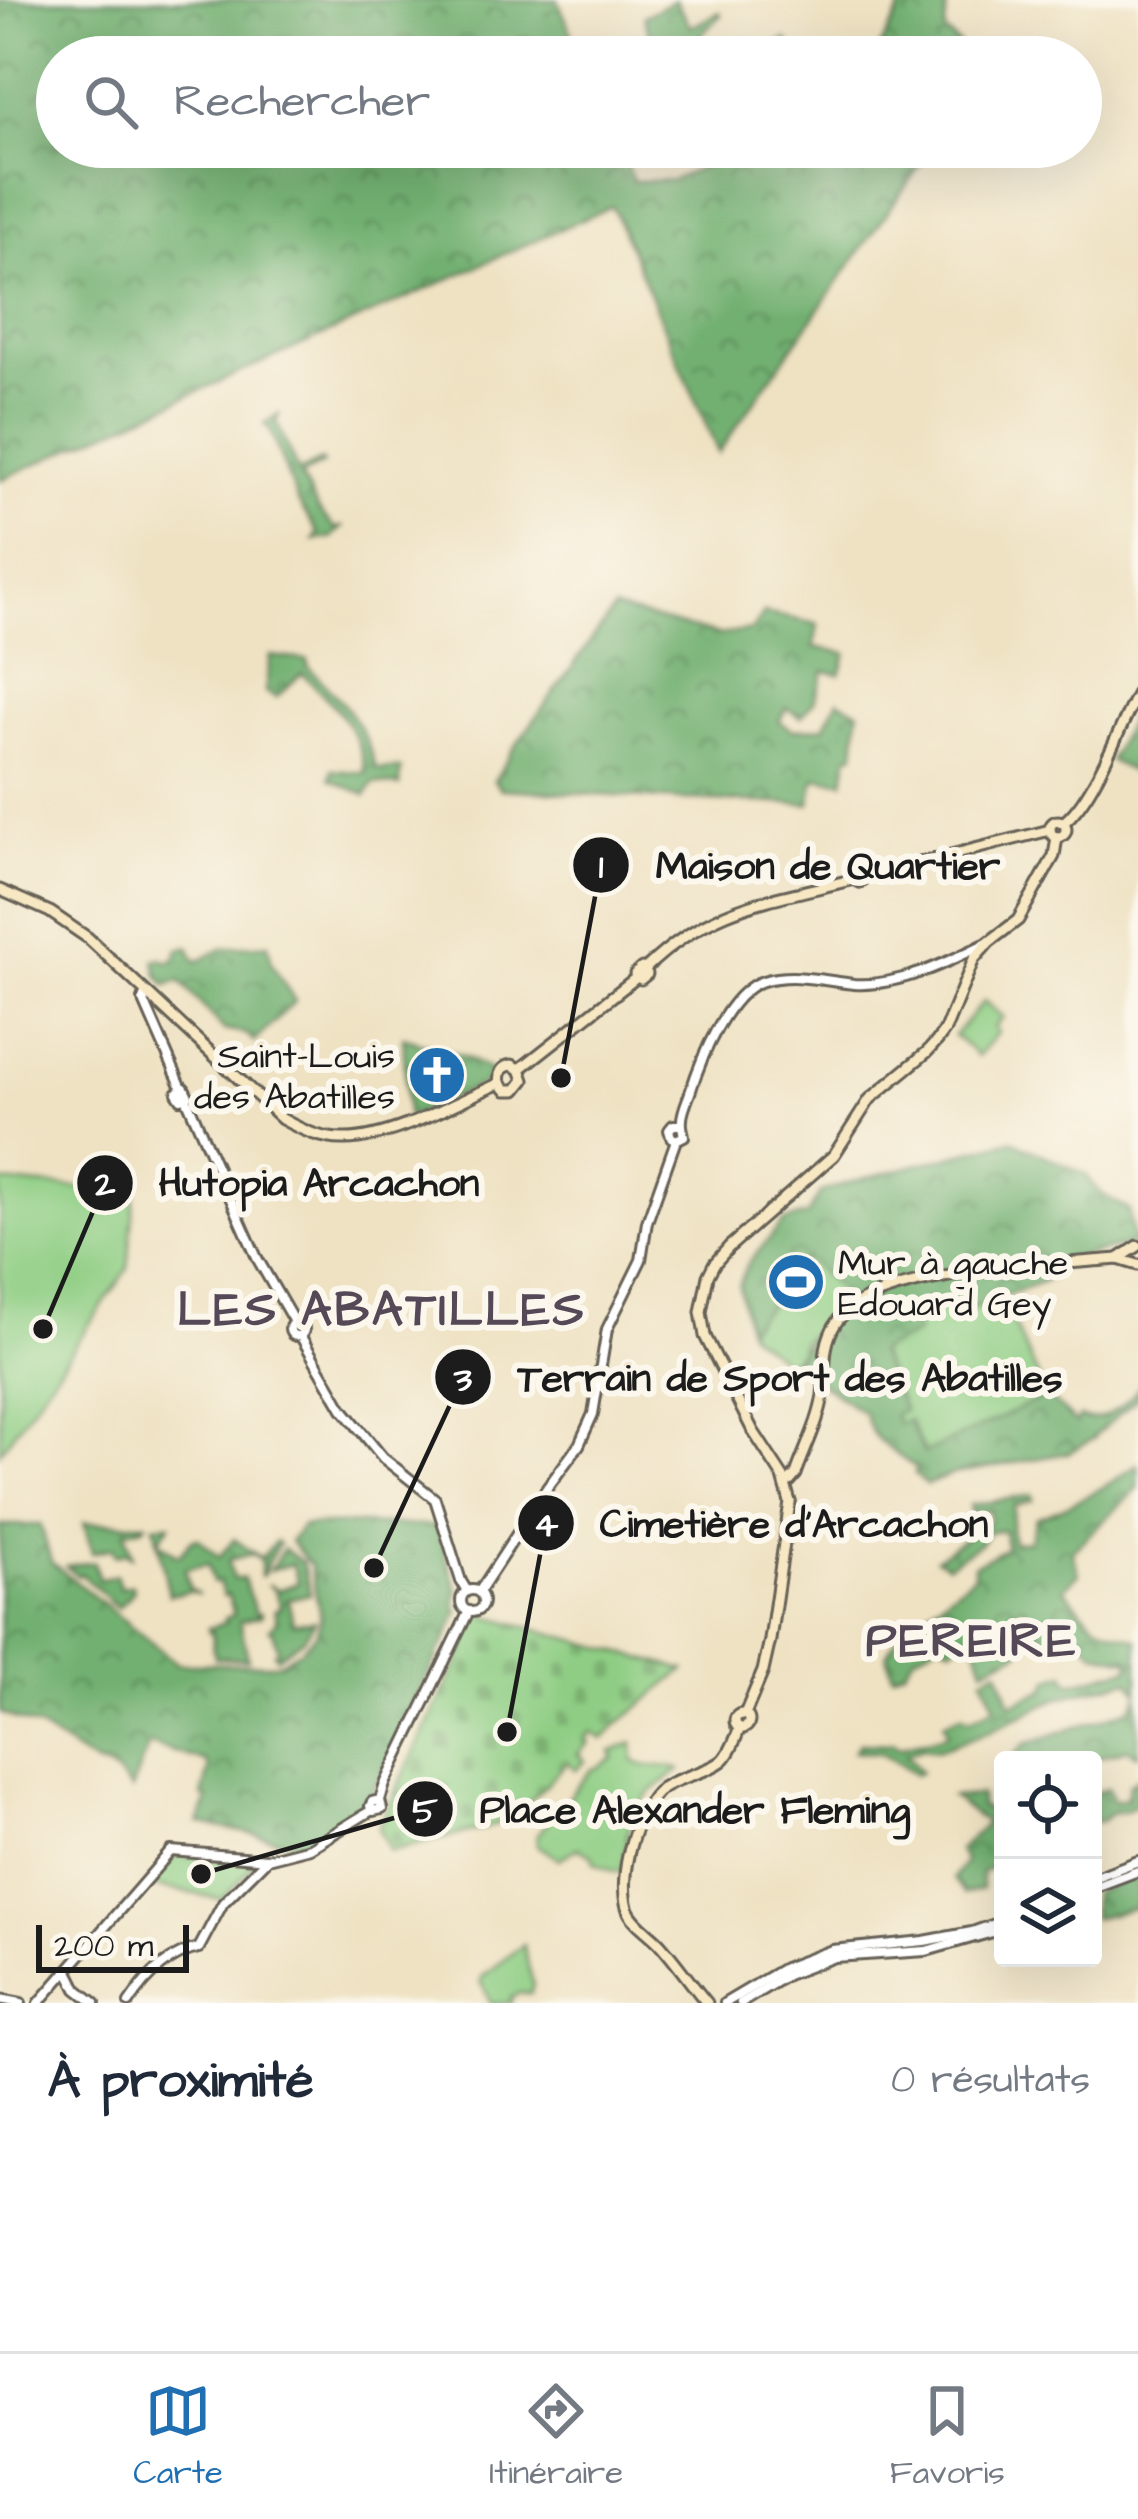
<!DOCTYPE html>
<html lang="fr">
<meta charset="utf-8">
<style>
body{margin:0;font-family:"Architects Daughter",sans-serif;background:#f6f6f7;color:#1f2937}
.controls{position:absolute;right:36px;bottom:36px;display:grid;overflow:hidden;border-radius:12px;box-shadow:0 12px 48px #0002}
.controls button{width:108px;height:108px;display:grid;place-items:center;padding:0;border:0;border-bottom:3px solid #e0e1e3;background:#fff;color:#1f2937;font:60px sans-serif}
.scale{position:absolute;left:36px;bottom:30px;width:153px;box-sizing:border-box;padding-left:12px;border:6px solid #1c1c1c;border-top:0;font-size:33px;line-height:42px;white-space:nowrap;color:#1c1c1c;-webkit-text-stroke:9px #fbf7ec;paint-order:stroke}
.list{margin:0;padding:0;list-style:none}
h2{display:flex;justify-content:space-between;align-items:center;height:156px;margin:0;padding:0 48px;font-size:51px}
h2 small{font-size:39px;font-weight:400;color:#747a83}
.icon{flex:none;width:66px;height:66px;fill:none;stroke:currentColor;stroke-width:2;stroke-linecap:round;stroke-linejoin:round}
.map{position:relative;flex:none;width:1138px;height:2003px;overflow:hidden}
.search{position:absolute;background:#fff;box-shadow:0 12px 48px #0002;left:36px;right:36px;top:36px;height:132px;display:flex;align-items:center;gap:30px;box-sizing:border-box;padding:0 42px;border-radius:66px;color:#747a83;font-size:45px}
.sheet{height:348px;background:#fff}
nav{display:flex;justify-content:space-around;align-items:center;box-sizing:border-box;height:168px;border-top:3px solid #e0e1e3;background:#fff;font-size:33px;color:#747a83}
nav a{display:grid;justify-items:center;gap:6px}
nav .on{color:#1f6fb2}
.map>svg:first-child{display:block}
.forest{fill:url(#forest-crowns);stroke:#476646;stroke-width:3}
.cemetery{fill:url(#cemetery-stones);stroke:#557450;stroke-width:3}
.green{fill:#8ecd83;stroke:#557450;stroke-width:3}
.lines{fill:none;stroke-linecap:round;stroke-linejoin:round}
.tertiary-casing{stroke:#666156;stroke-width:14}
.secondary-casing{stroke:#666156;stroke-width:15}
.tertiary{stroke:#fff;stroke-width:8}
.secondary{stroke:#f7e8c3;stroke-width:9}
.labels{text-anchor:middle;stroke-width:12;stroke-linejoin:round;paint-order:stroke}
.poi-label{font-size:36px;fill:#1c1c1c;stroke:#fbf7ec;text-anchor:end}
.district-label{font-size:48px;font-weight:bold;letter-spacing:3px;fill:#564957;stroke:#fbf7ec}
.leader{fill:none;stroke:#1c1c1c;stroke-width:4.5}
.callout-dot{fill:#1c1c1c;stroke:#fbf7ec;stroke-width:4.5}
.mark-label{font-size:36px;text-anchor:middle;font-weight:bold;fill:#fff}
.callout-label{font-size:39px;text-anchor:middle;font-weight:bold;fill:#1c1c1c;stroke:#fbf7ec;stroke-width:12;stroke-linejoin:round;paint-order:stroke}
</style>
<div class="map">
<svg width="1138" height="2003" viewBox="0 0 1138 2003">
<defs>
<pattern id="forest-crowns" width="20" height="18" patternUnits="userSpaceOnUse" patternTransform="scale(3)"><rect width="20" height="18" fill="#72b071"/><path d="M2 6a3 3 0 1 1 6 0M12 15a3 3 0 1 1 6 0" fill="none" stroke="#5d8e5c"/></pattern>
<pattern id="cemetery-stones" width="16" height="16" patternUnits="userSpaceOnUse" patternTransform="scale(3)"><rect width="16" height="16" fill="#8ecd83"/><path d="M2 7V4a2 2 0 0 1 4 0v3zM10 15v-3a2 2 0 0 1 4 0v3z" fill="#7aaf71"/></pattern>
</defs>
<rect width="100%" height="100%" fill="#fbf7ec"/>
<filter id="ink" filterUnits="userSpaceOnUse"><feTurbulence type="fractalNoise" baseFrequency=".00833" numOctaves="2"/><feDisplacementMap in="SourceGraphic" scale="24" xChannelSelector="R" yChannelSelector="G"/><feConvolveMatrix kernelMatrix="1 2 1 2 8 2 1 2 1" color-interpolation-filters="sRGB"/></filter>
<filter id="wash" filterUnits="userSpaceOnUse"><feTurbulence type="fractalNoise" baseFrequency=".004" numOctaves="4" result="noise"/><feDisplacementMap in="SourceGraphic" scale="48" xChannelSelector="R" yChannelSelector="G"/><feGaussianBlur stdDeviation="2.7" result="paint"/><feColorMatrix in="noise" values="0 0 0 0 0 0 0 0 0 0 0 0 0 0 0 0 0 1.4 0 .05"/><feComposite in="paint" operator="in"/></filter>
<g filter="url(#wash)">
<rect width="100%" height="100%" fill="#efe2c3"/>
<g class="forest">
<polygon points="0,0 558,0 581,57 57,57 57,147 618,147 633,181 672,180 751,147 933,147 718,453 612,206 0,480"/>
<path d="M675,0l16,27 29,-15 1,4 -22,20c40,17 47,16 88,4l10,17h-19l-2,-5 -46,5 -48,-11 -27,8 -11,-38z"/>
<polygon points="906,0 947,0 945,31 972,57 875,57"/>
<polygon points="280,413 276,421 298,472 321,461 323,464 300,476 320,512 335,528 342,527 331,538 314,540 318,533 298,502 269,428 264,424"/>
<polygon points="614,609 719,635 752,630 764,613 818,624 814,647 847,653 840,674 824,671 815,700 801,717 787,708 779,721 793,730 824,727 838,700 859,711 855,753 848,756 844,781 815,778 810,804 681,800 501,789 494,781 514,748"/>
<path d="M270,656l38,4 1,8c32,32 56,55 67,101h25l-1,17 -26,-3 -8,12 -36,-16 2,-9 33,3c-4,-43 -34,-71 -63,-100l-26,25 -11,-6z"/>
<polygon points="1136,706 1138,707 1138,775 1109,760"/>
<polygon points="268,944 272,964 295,1001 254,1042 247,1034 224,1030 180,981 166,985 158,975 155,960 161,958 167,962 177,958 177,950 189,947 196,962 224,948"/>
<polygon points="403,1037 463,1056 491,1071 489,1082 413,1115 407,1115"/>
<path d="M1012,1140l75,35c6,17 27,26 42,35l5,34 -66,15 -14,14v4l-81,32 -48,-7 -7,16v16l-40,19 26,58 -10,4 4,8 10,-3 16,33 123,-57 29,27 3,-6c21,9 48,-12 59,-30v11l-44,38 1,2 -27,15 -115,21 -27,11 -11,-11 1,-6c-20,-15 -48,-28 -51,-54l-73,-51 34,-44 -3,-11 -51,-13 4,3 -29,30 -8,-42 7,-20 38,-45 23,-6 14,-23 33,-11z"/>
<path d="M1138,1464v24l-66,63 7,23 -15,14c24,33 35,41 74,51v53l-9,-12 -68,17 -81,38 -43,15 -14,-2 -17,6 15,18 -5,3 -34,-22 -28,-2 5,-8 27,1 7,-2 5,5c16,-5 35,-6 50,-14l-4,-11 18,-8 8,4 26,-12 -13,-29 16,-8 12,35 34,-15 4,-10 16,-6 6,10 58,-15 1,-8 -34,-7 -21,-19 -32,9 -19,-37 -17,9 14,36 -37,17 -11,-33 -21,12 -12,-6 -25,14 -10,14 -13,5 -5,-19 14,-24 73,-56v-10l32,-17 -2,-17 -15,1 -8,11 -33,22 -12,-7 53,-36 1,-12 -20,3v-8l62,-10 1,5 -19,6 -3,25 2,12 16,-2 7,-23c37,-13 70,-30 102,-54z"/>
<polygon points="84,1523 146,1523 143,1527 125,1532 132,1556 125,1553 115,1555 113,1548 92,1553"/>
<polygon points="170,1524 158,1541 179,1556 191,1540 198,1538 219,1557 234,1539 261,1558 276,1541 279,1544 268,1561 263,1576 260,1576 261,1561 252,1554 228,1560 233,1579 243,1578 256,1613 261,1613 261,1616 240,1621 248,1659 215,1658 212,1632 209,1632 208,1628 225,1623 225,1618 234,1615 228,1595 223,1596 219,1582 213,1583 208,1564 185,1569 190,1589 199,1595 190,1591 169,1595 154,1525"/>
<polygon points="356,1524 436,1526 458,1591 455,1601 459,1612 373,1791 345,1820 304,1845 199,1823 208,1798 202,1796 209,1768 204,1761 149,1744 131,1790 115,1772 93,1763 39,1728 0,1713 0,1525 41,1525 51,1562 178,1664 273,1664 282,1662 301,1649 316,1634 321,1619 310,1565 290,1541 302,1526"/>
<polygon points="283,1549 302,1562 310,1594 288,1599 293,1623 315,1621 304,1638 277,1657 274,1652 278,1650 273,1631 269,1629 277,1620 274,1610 280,1608 275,1591 267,1584 277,1590 298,1583 292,1564 270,1570"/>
<polygon points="94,1562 99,1580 116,1575 120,1588 132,1585 133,1591 118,1608 81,1574 78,1576 66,1566"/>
<polygon points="1138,1695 1138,1755 1128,1749 1087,1760 1010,1760 1025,1744 1131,1709"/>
<polygon points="1138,1778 1138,1802 1127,1810 1112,1813 1102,1821 1093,1822 1093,1793 1108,1788 1114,1801 1127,1798 1129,1784"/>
<polygon points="980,1795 980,1807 995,1812 1000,1820 1003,1820 1003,1864 981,1872 982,1889 964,1894 953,1879 965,1862 958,1850 986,1824 952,1797"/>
<polygon points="1138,1876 1138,1907 1093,1918 1093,1893"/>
</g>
<polygon class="cemetery" points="481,1614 685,1670 619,1723 603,1739 591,1732 586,1738 589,1743 578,1754 585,1761 576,1770 567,1762 516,1816 484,1829 390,1851 378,1828 463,1652 473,1617"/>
<g class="green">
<polygon points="984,1001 1003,1017 994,1028 998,1032 978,1056 954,1036"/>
<polygon points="0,1182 135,1192 128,1269 0,1452"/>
<polygon points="806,1258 846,1296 801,1344 800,1351 787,1363 750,1334 747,1328 775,1299 772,1294"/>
<polygon points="1001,1297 1047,1396 924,1453 909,1420 898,1424 894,1415 904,1410 878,1352 917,1334 912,1321 918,1318 923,1306 929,1300 944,1304 963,1299 973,1309"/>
<path d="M633,1743l1,18c14,10 31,1 46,9 -49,33 -50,45 -58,101l-6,1 -22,-9 -2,-8 -14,-7 -19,11 -22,-14v-10l56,-67 2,1 19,-11 -3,-6z"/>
<polygon points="175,1855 256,1862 222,1899 147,1885"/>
<polygon points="523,1945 533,1984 531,1993 520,1993 511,1998 511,2003 491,2003 481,1981 482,1977"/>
</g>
</g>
<g filter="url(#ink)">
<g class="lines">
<g class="tertiary-casing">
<g id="tertiary">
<polyline points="146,992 143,999 182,1088"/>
<polygon points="184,1088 188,1096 181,1099 177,1093"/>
<polyline points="186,1098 257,1258 294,1322"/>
<path d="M676,1140l8,-4c-1,-5 -3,-11 -2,-16 0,-8 5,-19 8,-27 10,-32 37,-101 73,-112 31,-9 61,0 91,3 44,3 94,-22 131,-40"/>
<polyline points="676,1140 671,1137 669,1130 673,1125 680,1125"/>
<circle cx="297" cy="1329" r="7"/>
<polyline points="300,1335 343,1409 383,1458 435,1499 461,1581 467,1591"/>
<circle cx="472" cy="1601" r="11"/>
<polyline points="479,1592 547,1488 579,1445 593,1414 607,1329 641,1260 647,1222 676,1140"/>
<polyline points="380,1800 372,1802 370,1806 373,1811 382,1809 380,1800 385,1784 469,1611"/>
<polyline points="1093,1878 1138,1861"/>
<polyline points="1093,1888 1138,1871"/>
<polyline points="69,1973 77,1989 95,2003"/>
<polyline points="0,1999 21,2003"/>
<polyline points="39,2003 171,1851 267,1859 310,1848 372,1810"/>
<path d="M129,2003c17,-26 39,-49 70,-55l24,-45 43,-43"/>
<polyline points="725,2003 784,1968 832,1950 924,1941 972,1932 1003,1921"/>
<polyline points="741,2003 787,1975 834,1957 926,1951 1003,1929"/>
</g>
</g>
<g class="secondary-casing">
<g id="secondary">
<circle cx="1058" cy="829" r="8"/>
<path d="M1063,823c31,-24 55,-94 75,-130"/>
<path d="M0,890l50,22 38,26 194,181c20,11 40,21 64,20 46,0 111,-37 154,-56"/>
<polygon points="642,968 647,974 641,979 635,974"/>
<path d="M645,969c67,-65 124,-68 210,-90l5,3 8,-6 182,-46"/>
<polyline points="520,1069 637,977"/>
<polyline points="500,1083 506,1090 516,1090 524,1080 520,1069"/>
<path d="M500,1083c-2,-10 2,-17 12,-18l8,4"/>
<polyline points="1118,1259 1138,1246"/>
<path d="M790,1481l6,-7c9,-26 23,-52 27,-79 3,-25 -2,-49 13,-72 33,-53 220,-58 282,-64l20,6"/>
<polyline points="790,1502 783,1477 753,1431 705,1336 701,1312 708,1276 714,1264 729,1247 834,1155 870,1099 927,1052 937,1041 945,1030 974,959 989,942 1018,920 1054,856 1057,837"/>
<circle cx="742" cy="1721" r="7"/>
<polyline points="745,1714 763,1671 770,1640 790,1502"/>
<path d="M707,2003c-16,-19 -30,-40 -47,-59 -10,-11 -26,-20 -32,-34 -12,-31 8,-103 34,-122 18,-12 43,-14 60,-27 9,-8 13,-22 18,-33"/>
</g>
</g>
<use href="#tertiary" class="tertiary"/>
<use href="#secondary" class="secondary"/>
</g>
</g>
<defs>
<g id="church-disc" transform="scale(3)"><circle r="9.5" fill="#1f6fb2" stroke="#fbf7ec"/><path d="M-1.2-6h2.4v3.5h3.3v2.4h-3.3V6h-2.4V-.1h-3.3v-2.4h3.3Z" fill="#fff"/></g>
<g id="stadium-disc" transform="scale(3)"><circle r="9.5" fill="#1f6fb2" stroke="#fbf7ec"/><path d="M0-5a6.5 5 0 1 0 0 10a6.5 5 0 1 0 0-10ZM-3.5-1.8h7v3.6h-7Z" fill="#fff"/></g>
</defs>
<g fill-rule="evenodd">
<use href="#church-disc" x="437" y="1075"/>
<use href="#stadium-disc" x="796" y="1282"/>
</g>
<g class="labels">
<g class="poi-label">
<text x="395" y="1067">Saint-Louis<tspan x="395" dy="41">des Abatilles</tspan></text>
<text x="838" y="1274" text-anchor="start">Mur à gauche<tspan x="838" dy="41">Edouard Gey</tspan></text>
</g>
<g class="district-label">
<text x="382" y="1325">LES ABATILLES</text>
<text x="972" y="1656">PEREIRE</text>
</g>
</g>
<path class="leader" d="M561 1078L601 865M43 1329L105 1183M374 1568L463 1377M507 1732L546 1523M201 1874L425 1809"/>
<g class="callout-dot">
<circle cx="561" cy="1078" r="12"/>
<circle cx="43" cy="1329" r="12"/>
<circle cx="374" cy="1568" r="12"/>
<circle cx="507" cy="1732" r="12"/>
<circle cx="201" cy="1874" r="12"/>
<circle cx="601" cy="865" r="30"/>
<circle cx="105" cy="1183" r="30"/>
<circle cx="463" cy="1377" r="30"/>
<circle cx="546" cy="1523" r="30"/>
<circle cx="425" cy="1809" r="30"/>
</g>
<g class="mark-label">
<text x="601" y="878">1</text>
<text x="105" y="1195">2</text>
<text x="463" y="1390">3</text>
<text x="546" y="1536">4</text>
<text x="425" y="1822">5</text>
</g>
<g class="callout-label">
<text x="828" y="879">Maison de Quartier</text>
<text x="319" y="1196">Hutopia Arcachon</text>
<text x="790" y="1391">Terrain de Sport des Abatilles</text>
<text x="794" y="1537">Cimetière d’Arcachon</text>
<text x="695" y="1823">Place Alexander Fleming</text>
</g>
</svg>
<div class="controls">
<button><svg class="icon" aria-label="locate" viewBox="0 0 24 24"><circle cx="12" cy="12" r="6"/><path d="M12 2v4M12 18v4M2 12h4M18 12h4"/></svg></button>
<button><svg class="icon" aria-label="layers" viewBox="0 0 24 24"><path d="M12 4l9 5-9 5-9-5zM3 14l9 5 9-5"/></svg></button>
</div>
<div class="scale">200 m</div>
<div class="search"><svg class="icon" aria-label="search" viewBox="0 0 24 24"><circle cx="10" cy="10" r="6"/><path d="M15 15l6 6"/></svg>Rechercher</div>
</div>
<section class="sheet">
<h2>À proximité<small>0 résultats</small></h2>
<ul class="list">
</ul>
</section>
<nav>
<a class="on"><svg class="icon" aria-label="map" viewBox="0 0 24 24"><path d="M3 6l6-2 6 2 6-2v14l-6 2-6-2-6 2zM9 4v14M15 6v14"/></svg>Carte</a>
<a><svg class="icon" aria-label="directions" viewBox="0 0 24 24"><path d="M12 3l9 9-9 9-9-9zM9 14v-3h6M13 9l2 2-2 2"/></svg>Itinéraire</a>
<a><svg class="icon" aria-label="saved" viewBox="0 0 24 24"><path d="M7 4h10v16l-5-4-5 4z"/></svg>Favoris</a>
</nav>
